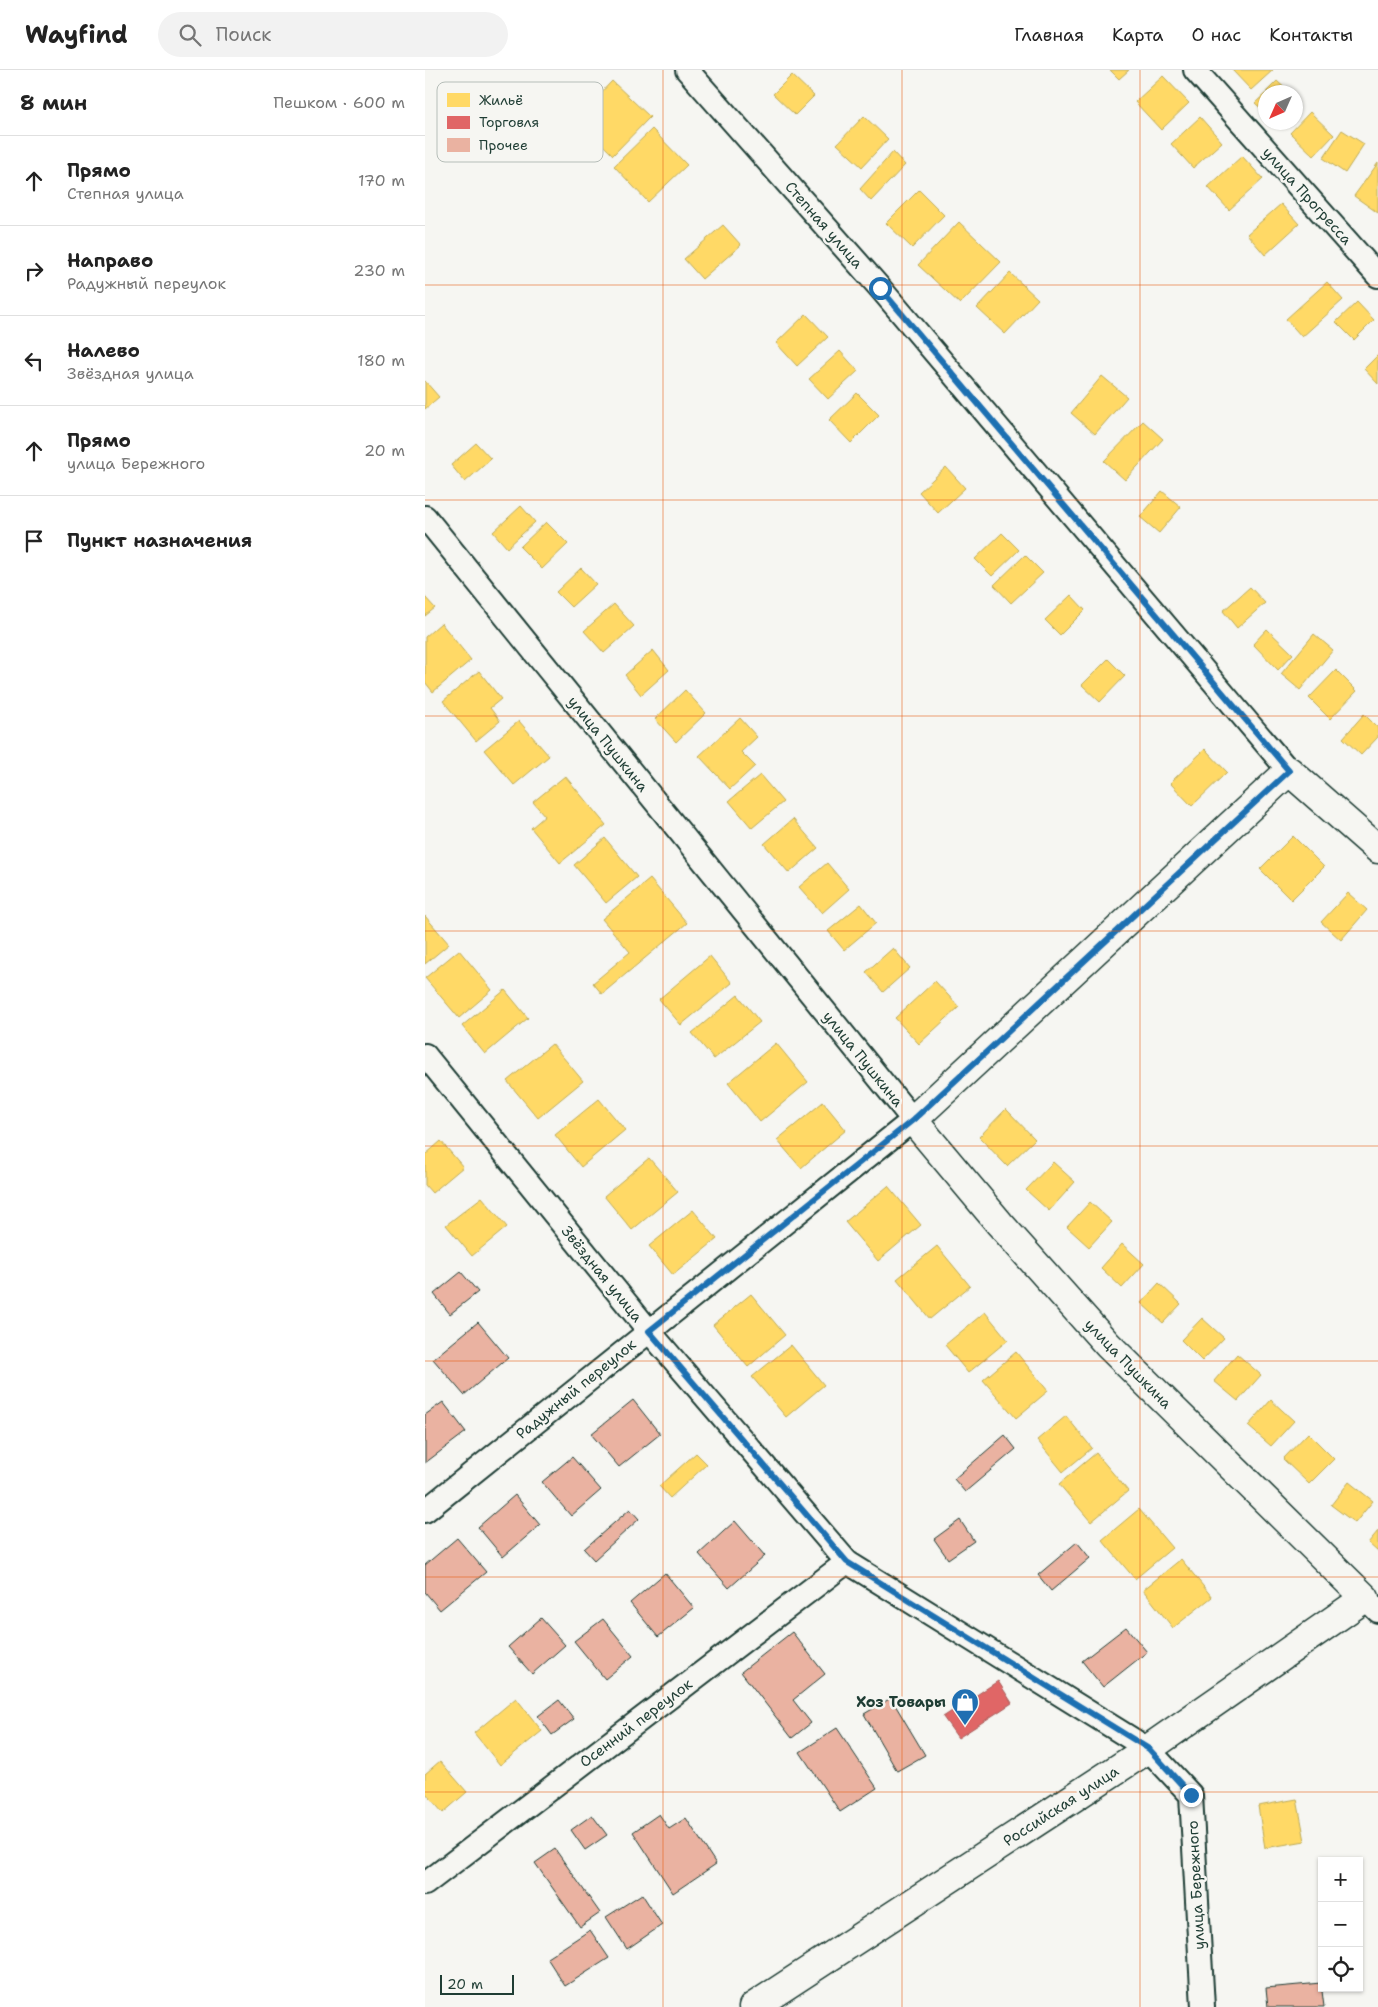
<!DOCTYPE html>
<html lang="ru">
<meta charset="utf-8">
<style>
body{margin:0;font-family:"Shantell Sans",sans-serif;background:#f2f2f2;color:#222}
.controls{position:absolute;right:15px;bottom:15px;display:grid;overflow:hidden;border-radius:0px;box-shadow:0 1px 4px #0004}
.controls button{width:45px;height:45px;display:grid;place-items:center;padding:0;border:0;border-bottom:1px solid #e0e0e0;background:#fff;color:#222;font:25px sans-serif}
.compass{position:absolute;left:833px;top:15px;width:45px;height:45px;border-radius:50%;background:#fff;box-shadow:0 1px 4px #0004;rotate:225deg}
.scale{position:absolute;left:15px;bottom:12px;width:74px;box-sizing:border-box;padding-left:5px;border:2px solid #1f3d34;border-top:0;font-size:14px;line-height:18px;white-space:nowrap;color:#1f3d34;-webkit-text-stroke:4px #f6f6f2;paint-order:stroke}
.stop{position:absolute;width:15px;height:15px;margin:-11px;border:4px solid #1f6fb2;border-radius:50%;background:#fff}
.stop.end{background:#1f6fb2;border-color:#fff;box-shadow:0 1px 5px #0008}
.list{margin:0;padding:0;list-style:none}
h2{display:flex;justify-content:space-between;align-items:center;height:65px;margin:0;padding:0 20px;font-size:21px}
h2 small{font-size:16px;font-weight:400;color:#767676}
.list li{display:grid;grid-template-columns:32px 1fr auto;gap:15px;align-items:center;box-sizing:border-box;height:90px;padding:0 20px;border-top:1px solid #e0e0e0}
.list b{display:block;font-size:19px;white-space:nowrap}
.list p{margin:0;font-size:16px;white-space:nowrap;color:#767676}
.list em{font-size:16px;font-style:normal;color:#767676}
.icon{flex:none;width:28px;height:28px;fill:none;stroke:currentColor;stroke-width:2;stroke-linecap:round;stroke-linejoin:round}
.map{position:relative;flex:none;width:953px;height:1937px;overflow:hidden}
header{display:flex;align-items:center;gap:30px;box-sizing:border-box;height:70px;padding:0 25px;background:#fff;border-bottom:1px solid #e0e0e0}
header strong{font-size:24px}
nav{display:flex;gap:28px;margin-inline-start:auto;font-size:18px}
.search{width:350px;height:45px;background:#f2f2f2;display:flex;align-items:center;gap:12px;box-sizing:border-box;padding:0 18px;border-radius:28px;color:#767676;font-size:19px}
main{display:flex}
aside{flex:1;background:#fff}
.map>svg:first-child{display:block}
.homes{fill:#ffd966;stroke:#bcaa57}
.shops{fill:#e06666;stroke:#a65a57}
.building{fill:#eab2a1;stroke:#1f3d34}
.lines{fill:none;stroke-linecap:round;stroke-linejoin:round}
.street-casing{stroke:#1f3d34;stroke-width:26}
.secondary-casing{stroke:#1f3d34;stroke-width:31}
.street{stroke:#f6f6f2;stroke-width:22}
.secondary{stroke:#f6f6f2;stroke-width:28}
.route{stroke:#1f6fb2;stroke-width:6}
.grid{fill:none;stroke:#e8590c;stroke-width:1;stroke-opacity:0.55}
.labels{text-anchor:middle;stroke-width:5;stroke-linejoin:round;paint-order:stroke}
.street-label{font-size:15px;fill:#1f3d34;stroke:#f6f6f2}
.poi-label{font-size:15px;font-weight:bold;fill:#1f3d34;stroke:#f6f6f2;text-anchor:end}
.key{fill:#f6f6f2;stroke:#b6beb9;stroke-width:1}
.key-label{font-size:14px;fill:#1f3d34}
</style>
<header>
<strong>Wayfind</strong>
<div class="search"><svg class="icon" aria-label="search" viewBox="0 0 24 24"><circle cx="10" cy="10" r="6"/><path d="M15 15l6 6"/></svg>Поиск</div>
<nav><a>Главная</a><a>Карта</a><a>О нас</a><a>Контакты</a></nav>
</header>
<main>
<aside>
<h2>8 мин<small>Пешком · 600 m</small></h2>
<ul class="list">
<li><svg class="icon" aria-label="ahead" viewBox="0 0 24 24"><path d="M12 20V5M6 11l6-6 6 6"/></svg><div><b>Прямо</b><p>Степная улица</p></div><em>170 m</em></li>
<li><svg class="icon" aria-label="right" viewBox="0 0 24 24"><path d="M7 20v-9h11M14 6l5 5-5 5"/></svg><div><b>Направо</b><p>Радужный переулок</p></div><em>230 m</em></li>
<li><svg class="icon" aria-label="left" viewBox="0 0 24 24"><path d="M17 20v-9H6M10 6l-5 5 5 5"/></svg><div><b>Налево</b><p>Звёздная улица</p></div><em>180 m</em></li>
<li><svg class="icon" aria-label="ahead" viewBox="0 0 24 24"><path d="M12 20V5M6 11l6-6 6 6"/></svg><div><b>Прямо</b><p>улица Бережного</p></div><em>20 m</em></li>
<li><svg class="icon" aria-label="arrive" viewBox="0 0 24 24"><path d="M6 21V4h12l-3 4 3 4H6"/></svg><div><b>Пункт назначения</b></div></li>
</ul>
</aside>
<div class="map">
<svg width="953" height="1937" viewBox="0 0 953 1937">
<rect width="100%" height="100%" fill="#f6f6f2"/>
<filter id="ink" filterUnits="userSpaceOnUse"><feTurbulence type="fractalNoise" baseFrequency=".02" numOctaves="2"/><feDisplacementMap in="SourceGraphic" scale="10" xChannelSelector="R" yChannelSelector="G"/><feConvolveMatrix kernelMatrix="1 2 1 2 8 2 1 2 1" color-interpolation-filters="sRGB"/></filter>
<g filter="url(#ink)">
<g class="homes">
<polygon points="685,0 704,0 694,9"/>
<polygon points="807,0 848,0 826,20"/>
<polygon points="367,5 389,26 370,45 348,24"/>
<polygon points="738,6 764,33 736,60 710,32"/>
<polygon points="187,11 225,47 188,85 151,49"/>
<polygon points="852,11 864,22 841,22"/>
<polygon points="841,23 841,43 830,33"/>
<polygon points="885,42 909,65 889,86 865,63"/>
<polygon points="439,46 463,69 437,97 412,74"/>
<polygon points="775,47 797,72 768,98 746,74"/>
<polygon points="227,59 262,95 223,132 189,96"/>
<polygon points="917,60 939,74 920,103 898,88"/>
<polygon points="468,82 480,95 446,131 435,119"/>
<polygon points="817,86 838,109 804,140 783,117"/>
<polygon points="953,93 953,143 929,126"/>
<polygon points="494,120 519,145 487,178 461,153"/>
<polygon points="856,134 874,154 840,185 822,164"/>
<polygon points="534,152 576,192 535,234 493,195"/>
<polygon points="298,155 316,175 277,209 259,189"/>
<polygon points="585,203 613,229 580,264 552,238"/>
<polygon points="902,212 918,230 877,267 861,249"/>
<polygon points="932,232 949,250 929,270 911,252"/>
<polygon points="381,244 403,267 372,296 351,273"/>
<polygon points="415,281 433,301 403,329 384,309"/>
<polygon points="953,285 953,314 939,299"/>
<polygon points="677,306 702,327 670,364 646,343"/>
<polygon points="0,311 14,327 0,339"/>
<polygon points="432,323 454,345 426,373 404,350"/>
<polygon points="718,351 738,369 700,410 679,391"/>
<polygon points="51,373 66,389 40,412 26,395"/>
<polygon points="521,397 540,418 513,443 494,422"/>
<polygon points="737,421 756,437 734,463 715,447"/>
<polygon points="96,436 110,452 82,478 68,462"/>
<polygon points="121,452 143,474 117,499 95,477"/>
<polygon points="577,463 594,480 567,506 550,489"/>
<polygon points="600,485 618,503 586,533 569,515"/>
<polygon points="156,498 171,514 146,537 131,522"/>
<polygon points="825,517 840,533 812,558 798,541"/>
<polygon points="646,525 660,540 635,565 620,550"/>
<polygon points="0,527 10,538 0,546"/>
<polygon points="189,534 209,556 179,583 159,561"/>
<polygon points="16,553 46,590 8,622 0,612 0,567"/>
<polygon points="842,559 868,584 853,600 828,574"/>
<polygon points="889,564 908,580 875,620 856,604"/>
<polygon points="228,580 244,600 216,625 200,605"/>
<polygon points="683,589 700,606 675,632 657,615"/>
<polygon points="911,600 932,621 905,649 884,628"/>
<polygon points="54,601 76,629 65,638 75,651 51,671 18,631"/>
<polygon points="260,620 281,643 251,672 230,649"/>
<polygon points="939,644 953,658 953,667 936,685 918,668"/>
<polygon points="315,648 332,667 316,682 330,696 305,719 274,686"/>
<polygon points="94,651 124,686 89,715 59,680"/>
<polygon points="780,679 802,702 767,736 745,713"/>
<polygon points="335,705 358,732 327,758 304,731"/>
<polygon points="140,706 181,755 135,793 106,758 120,746 108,732"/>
<polygon points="368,749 393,778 364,803 339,774"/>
<polygon points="868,766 899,797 866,830 835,799"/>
<polygon points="180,768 212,807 181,833 149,795"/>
<polygon points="402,793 424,819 397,843 374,817"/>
<polygon points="225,809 262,853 177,924 168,913 205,882 177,849"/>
<polygon points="923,823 942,840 916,870 896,852"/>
<polygon points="436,834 451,853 419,880 403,861"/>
<polygon points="0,846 24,874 0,894"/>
<polygon points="468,878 485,898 458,922 441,902"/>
<polygon points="34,880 67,920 34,948 0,908"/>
<polygon points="285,886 307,913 256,955 234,929"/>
<polygon points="510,911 534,937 494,974 470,948"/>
<polygon points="80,920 103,948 60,984 37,956"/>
<polygon points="313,925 335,952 289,989 267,963"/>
<polygon points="351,973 383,1012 335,1052 303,1013"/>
<polygon points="127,974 158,1011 113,1048 82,1011"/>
<polygon points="174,1029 200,1060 156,1097 130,1065"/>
<polygon points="398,1032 421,1060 376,1098 352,1070"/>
<polygon points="581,1039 610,1069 582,1096 554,1067"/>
<polygon points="16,1071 38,1097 7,1123 0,1115 0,1085"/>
<polygon points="224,1088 253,1122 207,1160 179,1126"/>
<polygon points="628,1092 650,1112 624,1141 601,1120"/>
<polygon points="463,1116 496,1155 453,1191 420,1152"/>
<polygon points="57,1127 82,1157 47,1186 21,1155"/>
<polygon points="665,1132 687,1152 664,1177 642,1157"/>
<polygon points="268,1140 292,1169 248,1205 224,1176"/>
<polygon points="697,1174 719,1194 697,1218 676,1198"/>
<polygon points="512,1176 545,1216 505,1249 472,1209"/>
<polygon points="734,1213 756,1234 738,1253 716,1233"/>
<polygon points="326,1224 360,1265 323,1297 288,1255"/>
<polygon points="560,1242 583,1270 543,1303 520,1275"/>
<polygon points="777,1248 799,1268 777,1291 756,1270"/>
<polygon points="366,1275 399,1315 361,1347 327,1307"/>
<polygon points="591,1282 623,1321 591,1348 558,1310"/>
<polygon points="812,1284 836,1305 813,1331 789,1311"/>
<polygon points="846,1330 869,1351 846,1376 823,1356"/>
<polygon points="641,1346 667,1378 638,1402 612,1370"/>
<polygon points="883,1363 909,1389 884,1414 858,1389"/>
<polygon points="271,1383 282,1394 245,1428 234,1416"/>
<polygon points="671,1383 703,1421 666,1452 634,1414"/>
<polygon points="924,1412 948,1431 930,1453 906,1435"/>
<polygon points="714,1439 747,1478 710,1509 677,1470"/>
<polygon points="953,1461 953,1482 943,1473"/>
<polygon points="756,1489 787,1527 748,1558 718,1520"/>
<polygon points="91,1628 117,1661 75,1695 49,1663"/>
<polygon points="15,1691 42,1722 18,1743 0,1722 0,1704"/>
<polygon points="872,1729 880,1771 840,1778 833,1736"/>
</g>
<polygon class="shops" points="573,1611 587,1633 533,1668 518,1647"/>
<g class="building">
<polygon points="36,1202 53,1222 25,1244 9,1224"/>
<polygon points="53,1252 83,1288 39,1325 8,1289"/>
<polygon points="208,1330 235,1364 194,1397 166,1364"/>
<polygon points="18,1332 41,1362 0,1393 0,1345"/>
<polygon points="580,1365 591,1379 540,1422 529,1409"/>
<polygon points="147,1387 176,1420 146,1446 117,1412"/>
<polygon points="90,1425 115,1455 78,1487 53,1457"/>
<polygon points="205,1439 214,1449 169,1490 159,1479"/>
<polygon points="535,1450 549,1471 523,1489 509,1469"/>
<polygon points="310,1451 340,1486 304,1518 274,1484"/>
<polygon points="32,1468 61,1502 15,1540 0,1522 0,1495"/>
<polygon points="652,1472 665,1488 626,1521 613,1505"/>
<polygon points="240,1503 269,1538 233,1567 205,1533"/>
<polygon points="116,1548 140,1575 107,1604 83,1577"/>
<polygon points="178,1549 208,1586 180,1609 149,1571"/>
<polygon points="701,1557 722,1582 678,1617 657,1591"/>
<polygon points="367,1562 400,1604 368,1630 386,1653 367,1668 316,1602"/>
<polygon points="466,1628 500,1685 472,1701 439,1644"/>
<polygon points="134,1630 149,1649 127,1665 113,1646"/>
<polygon points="412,1658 452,1718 415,1742 375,1682"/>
<polygon points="234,1744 244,1759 261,1748 291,1794 248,1823 208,1762"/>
<polygon points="167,1745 182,1765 160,1780 146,1760"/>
<polygon points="130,1779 175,1843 155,1857 110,1793"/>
<polygon points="217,1824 237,1855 202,1879 181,1847"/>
<polygon points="165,1860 184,1888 140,1916 122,1888"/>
<polygon points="896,1913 899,1937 843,1937 841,1918"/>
</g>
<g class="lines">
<g class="street-casing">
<g id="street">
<polyline points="262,0 455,218 864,701"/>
<polyline points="770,0 953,206"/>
<polyline points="0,447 488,1050 0,1441"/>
<polyline points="0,985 224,1261 422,1492 723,1679 766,1725 778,1937"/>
<polyline points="940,1528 953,1541"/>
<polyline points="0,1814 422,1492"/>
</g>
</g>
<g class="secondary-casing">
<polyline id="secondary" points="328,1937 723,1679 940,1528 683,1275 575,1154 488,1050 864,701 953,779"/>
</g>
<use href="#street" class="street"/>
<use href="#secondary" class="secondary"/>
</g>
</g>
<g class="lines" filter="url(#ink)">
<polyline class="route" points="455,218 864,701 488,1050 224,1261 422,1492 724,1679 766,1725"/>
</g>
<path class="grid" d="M238,0v1937M477,0v1937M715,0v1937M0,215h953M0,430h953M0,646h953M0,861h953M0,1076h953M0,1291h953M0,1507h953M0,1722h953"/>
<defs>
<g id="shop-pin" transform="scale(1.4375)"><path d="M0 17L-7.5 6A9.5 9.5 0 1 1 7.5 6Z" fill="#1f6fb2" stroke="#f6f6f2"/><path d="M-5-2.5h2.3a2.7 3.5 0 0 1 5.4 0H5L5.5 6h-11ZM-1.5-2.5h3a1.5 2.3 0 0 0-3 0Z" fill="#fff"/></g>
</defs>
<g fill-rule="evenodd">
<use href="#shop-pin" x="540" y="1632"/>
</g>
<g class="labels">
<g class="street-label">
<text transform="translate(882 126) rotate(48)" y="5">улица Прогресса</text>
<text transform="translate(399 155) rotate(49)" y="5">Степная улица</text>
<text transform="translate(183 674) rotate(51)" y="5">улица Пушкина</text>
<text transform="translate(438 989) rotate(51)" y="5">улица Пушкина</text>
<text transform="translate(177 1204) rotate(51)" y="5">Звёздная улица</text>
<text transform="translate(703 1294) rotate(46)" y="5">улица Пушкина</text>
<text transform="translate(151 1319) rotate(-39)" y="5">Радужный переулок</text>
<text transform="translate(211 1653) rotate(-37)" y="5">Осенний переулок</text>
<text transform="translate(636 1736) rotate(-33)" y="5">Российская улица</text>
<text transform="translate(771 1815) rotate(-93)" y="5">улица Бережного</text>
</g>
<g class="poi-label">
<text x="521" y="1637">Хоз Товары</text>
</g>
</g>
<rect x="12" y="12" width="166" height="80" rx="8" class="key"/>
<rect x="22" y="23" width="23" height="14" fill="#ffd966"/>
<rect x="22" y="46" width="23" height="13" fill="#e06666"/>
<rect x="22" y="68" width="23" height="14" fill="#eab2a1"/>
<g class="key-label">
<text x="54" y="35">Жильё</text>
<text x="54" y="57">Торговля</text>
<text x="54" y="80">Прочее</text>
</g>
</svg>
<div class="controls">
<button>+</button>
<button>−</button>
<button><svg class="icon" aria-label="locate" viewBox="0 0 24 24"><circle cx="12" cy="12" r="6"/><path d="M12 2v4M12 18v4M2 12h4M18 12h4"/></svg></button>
</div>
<svg class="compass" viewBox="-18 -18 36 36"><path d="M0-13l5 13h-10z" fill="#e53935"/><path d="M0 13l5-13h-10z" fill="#767676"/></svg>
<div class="scale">20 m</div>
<div class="stop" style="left:455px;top:218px"></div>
<div class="stop end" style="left:766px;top:1725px"></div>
</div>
</main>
